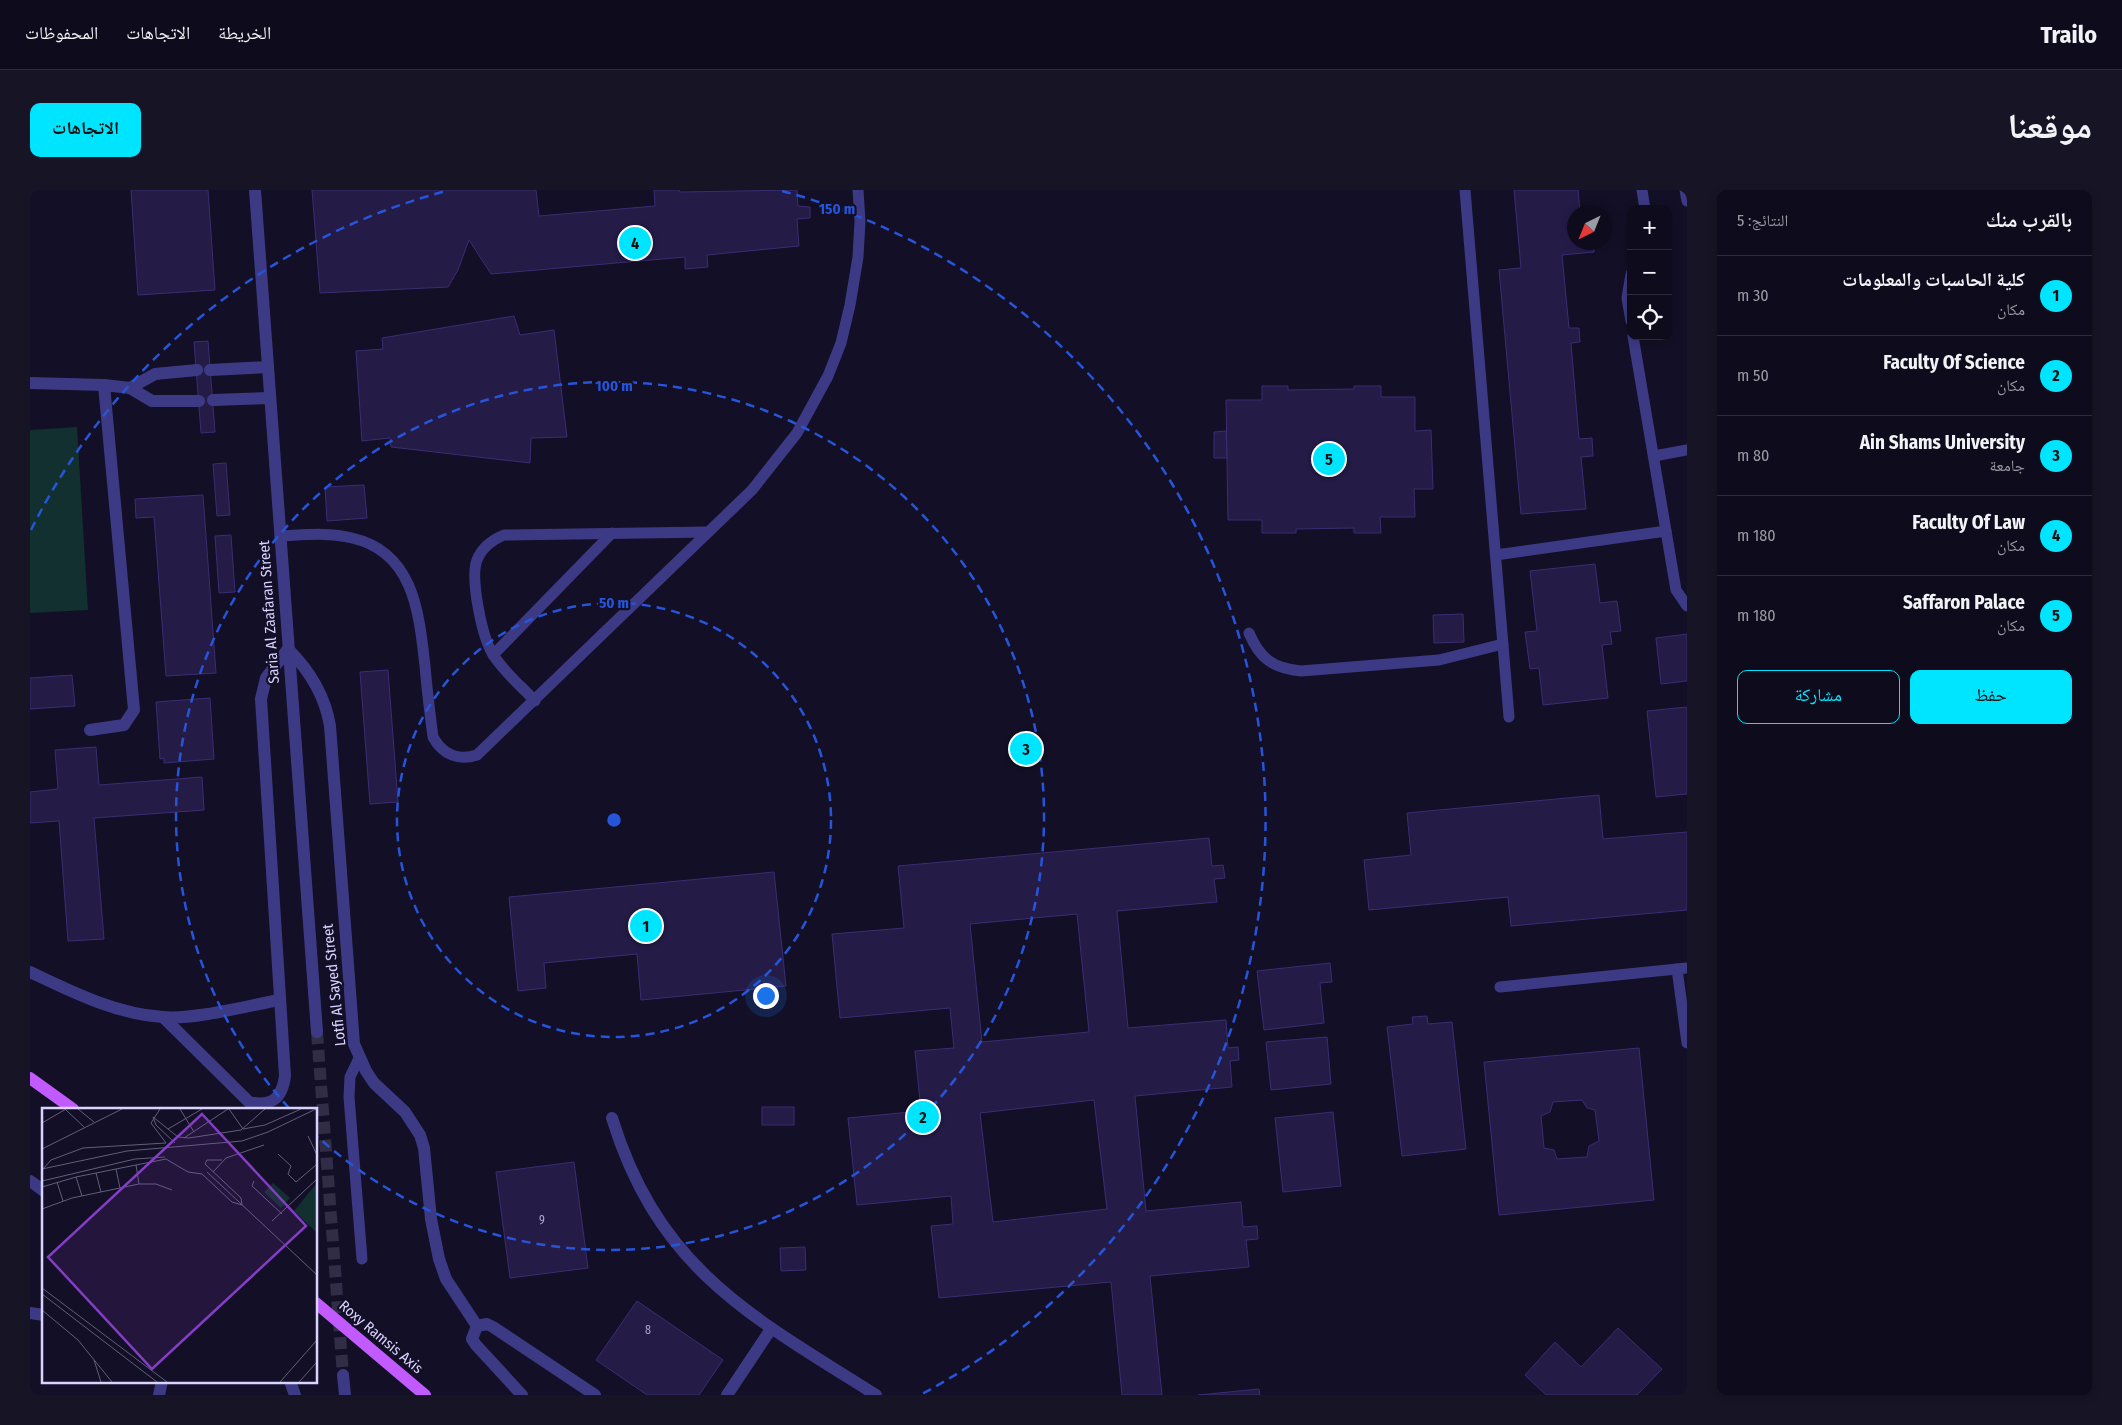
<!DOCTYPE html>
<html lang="ar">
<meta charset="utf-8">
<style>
body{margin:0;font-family:"Fira Sans Condensed","Noto Naskh Arabic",sans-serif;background:#171425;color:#f1f3f6;direction:rtl}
.controls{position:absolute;right:15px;top:15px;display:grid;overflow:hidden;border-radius:10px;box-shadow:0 2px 8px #0003}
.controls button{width:45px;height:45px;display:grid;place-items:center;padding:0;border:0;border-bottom:1px solid #2e2b3b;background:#0e0b1c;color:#f1f3f6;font:25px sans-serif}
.compass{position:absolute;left:1537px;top:15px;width:45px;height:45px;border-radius:50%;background:#0e0b1c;box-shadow:0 2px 8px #0003;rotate:223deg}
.you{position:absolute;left:735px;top:805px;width:18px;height:18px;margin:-12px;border:4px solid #fff;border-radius:50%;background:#1a73e8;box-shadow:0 0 0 8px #1a73e833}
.badge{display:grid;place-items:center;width:32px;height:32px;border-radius:50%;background:#00e5ff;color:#111;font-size:16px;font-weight:700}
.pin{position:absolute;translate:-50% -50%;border:2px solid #fff;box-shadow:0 1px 5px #0006}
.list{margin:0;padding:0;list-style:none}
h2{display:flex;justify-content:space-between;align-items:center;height:65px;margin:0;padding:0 20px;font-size:21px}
h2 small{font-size:16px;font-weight:400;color:#9b9ba3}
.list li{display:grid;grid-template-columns:32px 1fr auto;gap:15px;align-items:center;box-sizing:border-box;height:80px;padding:0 20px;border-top:1px solid #2e2b3b}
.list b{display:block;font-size:19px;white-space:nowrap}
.list p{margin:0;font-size:16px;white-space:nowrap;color:#9b9ba3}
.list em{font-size:16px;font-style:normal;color:#9b9ba3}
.actions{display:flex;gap:10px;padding:15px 20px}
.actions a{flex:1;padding:11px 0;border:1px solid #00e5ff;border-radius:10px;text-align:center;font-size:18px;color:#00e5ff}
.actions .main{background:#00e5ff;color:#111}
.icon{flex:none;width:28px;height:28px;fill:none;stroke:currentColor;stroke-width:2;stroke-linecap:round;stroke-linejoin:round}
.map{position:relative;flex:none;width:1657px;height:1205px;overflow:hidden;direction:ltr;border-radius:10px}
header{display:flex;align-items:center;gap:30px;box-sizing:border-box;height:70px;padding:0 25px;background:#0e0b1c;border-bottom:1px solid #2e2b3b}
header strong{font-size:24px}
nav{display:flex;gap:28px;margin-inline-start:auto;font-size:18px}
.intro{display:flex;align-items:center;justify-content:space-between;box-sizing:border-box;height:120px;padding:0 30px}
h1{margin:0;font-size:35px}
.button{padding:12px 22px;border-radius:10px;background:#00e5ff;color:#111;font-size:18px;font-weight:700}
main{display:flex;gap:30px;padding:0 30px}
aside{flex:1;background:#0e0b1c;border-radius:10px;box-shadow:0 2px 8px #0003}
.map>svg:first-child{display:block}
.green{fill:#12302f}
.building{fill:#241b47;stroke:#3b2d73;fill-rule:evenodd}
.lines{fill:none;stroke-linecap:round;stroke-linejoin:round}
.tertiary-tunnel{stroke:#312d47;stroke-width:12;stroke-dasharray:12 6;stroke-linecap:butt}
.service{stroke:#3d3a85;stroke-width:11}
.minor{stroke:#3d3a85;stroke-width:12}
.tertiary{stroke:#3d3a85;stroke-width:12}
.primary{stroke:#c25bff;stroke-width:12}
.ring{fill:none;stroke:#2655da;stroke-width:2.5;stroke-dasharray:9 6}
.labels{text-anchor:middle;stroke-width:4.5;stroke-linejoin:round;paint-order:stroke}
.number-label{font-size:12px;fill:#aca6d1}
.street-label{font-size:15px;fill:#d9d4ff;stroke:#130f26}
.inset-road{fill:none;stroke:#625e7d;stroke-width:1}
.view{fill:#843dc5;fill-opacity:0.15;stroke:#843dc5;stroke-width:2.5}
.inset-edge{fill:none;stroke:#d9d4ff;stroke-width:2.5}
.centre{fill:#2655da;stroke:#130f26;stroke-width:2.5}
.ring-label{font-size:15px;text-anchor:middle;font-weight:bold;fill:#2655da;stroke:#130f26;stroke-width:4.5;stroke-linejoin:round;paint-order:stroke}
</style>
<header>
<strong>Trailo</strong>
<nav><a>الخريطة</a><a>الاتجاهات</a><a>المحفوظات</a></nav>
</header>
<div class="intro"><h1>موقعنا</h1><a class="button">الاتجاهات</a></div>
<main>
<aside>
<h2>بالقرب منك<small>النتائج: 5</small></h2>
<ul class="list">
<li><span class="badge">1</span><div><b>كلية الحاسبات والمعلومات</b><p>مكان</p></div><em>30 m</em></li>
<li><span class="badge">2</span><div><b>Faculty Of Science</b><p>مكان</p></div><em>50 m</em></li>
<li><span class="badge">3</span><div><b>Ain Shams University</b><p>جامعة</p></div><em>80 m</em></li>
<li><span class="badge">4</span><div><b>Faculty Of Law</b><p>مكان</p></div><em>180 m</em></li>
<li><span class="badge">5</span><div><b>Saffaron Palace</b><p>مكان</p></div><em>180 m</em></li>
</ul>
<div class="actions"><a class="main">حفظ</a><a>مشاركة</a></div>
</aside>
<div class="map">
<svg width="1657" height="1205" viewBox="0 0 1657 1205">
<rect width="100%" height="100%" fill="#130f26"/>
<polygon class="green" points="47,237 58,420 0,423 0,240"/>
<g class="building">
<polygon points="101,0 178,0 185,100 108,105"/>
<polygon points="282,0 506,0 509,26 625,16 624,0 649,0 650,2 767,0 768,16 780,17 780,28 767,29 769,56 677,65 678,77 655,79 655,67 461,84 439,50 428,80 418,97 290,103"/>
<polygon points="1484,0 1548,0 1550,22 1544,22 1544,52 1564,52 1564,62 1532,65 1539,138 1549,138 1550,152 1541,153 1549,249 1562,248 1563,266 1551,267 1556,319 1491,324 1469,80 1491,78"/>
<polygon points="484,126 490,145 524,140 537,247 501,248 500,273 361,257 360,248 332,251 326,161 353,159 352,148"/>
<polygon points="178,151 185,242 171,243 164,152"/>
<polygon points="1232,196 1258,196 1258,200 1324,199 1324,196 1351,196 1351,207 1385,207 1385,241 1401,240 1403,299 1384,299 1385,327 1350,327 1351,343 1324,343 1324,338 1266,339 1266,343 1232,343 1232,330 1198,330 1196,210 1232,210"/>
<polygon points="1196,241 1197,268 1184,268 1184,242"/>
<polygon points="196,273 200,325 187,326 183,274"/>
<polygon points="334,295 337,328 297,331 295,297"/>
<polygon points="173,305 186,483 136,486 124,327 106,328 105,309"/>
<polygon points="201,345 205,402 189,403 185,346"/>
<polygon points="1565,374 1570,413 1587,411 1591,441 1580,442 1582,454 1572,455 1578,508 1513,515 1509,478 1500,479 1495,442 1507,441 1500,381"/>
<polygon points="1433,424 1434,452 1404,453 1403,425"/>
<polygon points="1657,444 1657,491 1631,494 1626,448"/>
<polygon points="358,480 368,612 340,614 330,482"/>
<polygon points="42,485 45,516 0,519 0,488"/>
<polygon points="180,508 184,569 134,573 134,568 130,569 126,512"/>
<polygon points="1657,517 1657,604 1626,607 1617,521"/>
<polygon points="66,557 69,595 172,587 174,620 64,628 74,749 38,751 29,631 0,633 0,602 28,599 25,560"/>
<polygon points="1569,605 1573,649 1657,642 1657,720 1481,736 1478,707 1339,720 1334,670 1381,665 1377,623"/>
<path d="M1179,648l3,28 11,-1 2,13 -11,1 3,23 -100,9 11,117 98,-8 2,28 10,-1 1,13 -9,1 2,26 -97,9 11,115 95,-9 2,25 14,-1 1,13 -12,1 3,27 -99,9 12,119h-40l-11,-113 -172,16 -8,-72 22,-2 -2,-28 -94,9 -9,-87 73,-7 -6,-60 39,-3 -4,-40 -110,10 -8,-84 72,-6 -6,-62zM1047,724l12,118 -107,10 -12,-118zM1064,910l13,109 -114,13 -13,-109z"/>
<polygon points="744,682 756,796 611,810 607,764 514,773 516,798 488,801 479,707"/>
<polygon points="1300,773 1302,792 1290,793 1294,833 1234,840 1227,781"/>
<polygon points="1397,826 1398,834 1422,832 1436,959 1372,966 1357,837 1383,834 1382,827"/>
<polygon points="1297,847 1301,894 1241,900 1236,852"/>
<path d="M1609,858l15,152 -155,15 -15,-153zM1552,910l5,8 8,2 4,31 -10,5 -2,11 -30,2 -3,-9 -10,-2 -3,-32 9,-4 3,-10z"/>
<rect x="732" y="917" width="32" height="18"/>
<polygon points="1303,922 1311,996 1253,1002 1245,928"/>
<polygon points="544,972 558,1078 480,1088 466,982"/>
<polygon points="775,1057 776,1080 751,1081 750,1058"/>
<polygon points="607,1111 693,1170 669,1205 617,1205 566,1170"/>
<polygon points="1588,1138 1632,1179 1607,1205 1516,1205 1495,1185 1525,1152 1551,1177"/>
<polygon points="1229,1199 1230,1205 1168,1205"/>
</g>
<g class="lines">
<polyline class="tertiary-tunnel" points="287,842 313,1185"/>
<g class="service">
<polyline points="1435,0 1479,527"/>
<polyline points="1612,0 1615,19"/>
<polyline points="1655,0 1657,11"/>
<polyline points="1601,84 1597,108 1601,131"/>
<polyline points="1603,146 1646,400 1657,416"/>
<polyline points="1624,266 1657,260"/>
<path d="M250,346c24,-1 48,-4 72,2 62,14 67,75 73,128 2,24 5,48 8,71 10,18 26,24 44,18l275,-265 45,-57 31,-57 13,-33 9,-38 8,-48 2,-36 -2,-31"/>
<polyline points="1466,365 1636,341"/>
<path d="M1219,443c11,26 24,35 52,38l138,-11 64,-16"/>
<polyline points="463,465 582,343"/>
<path d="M505,511c-14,-15 -30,-28 -41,-45 -12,-17 -24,-78 -17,-96 5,-13 15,-20 27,-25l204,-3"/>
<polyline points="1647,779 1657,853"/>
<polyline points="1470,797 1657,778"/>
<polyline points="329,868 320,887 319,907 332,1069"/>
</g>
<g class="minor">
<polyline points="180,180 238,177"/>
<polyline points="0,193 74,195 100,198 122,211 169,211"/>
<polyline points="100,198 125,184 167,180"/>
<polyline points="183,210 240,208"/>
<polyline points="60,540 94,535 104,520 74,195"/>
<path d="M0,782c42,20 86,42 133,45 30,3 84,-11 116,-17"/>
<path d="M134,828l85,84c22,5 33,-3 36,-26l-24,-377 5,-21 22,-29c22,22 37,46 42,77l24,318 12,27 8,12 31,29 15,23 4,13 7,71 8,40 7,20 31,47"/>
<path d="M582,928c47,152 139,198 264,277"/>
<polyline points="0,991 14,1001"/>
<polyline points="0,1123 14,1125"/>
<polyline points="260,1191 265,1205"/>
<polyline points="129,1205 132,1191"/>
<polyline points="492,1205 446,1155 442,1149 447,1136 457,1134 463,1137 565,1205"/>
<polyline points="697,1205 741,1139"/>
</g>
<g class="tertiary">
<polyline points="225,0 287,842"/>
<polyline points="313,1185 315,1205"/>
</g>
<g class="primary">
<polyline points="0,888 43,919"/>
<polyline points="286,1113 395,1205"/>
</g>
</g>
<g class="ring">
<circle cx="584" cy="630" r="217"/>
<path d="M259 918A434 434 0 1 1 288 947"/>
<path d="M1 340A651 651 0 0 1 416 1M752 1A651 651 0 0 1 890 1205"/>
</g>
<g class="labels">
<g class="number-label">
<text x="512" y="1034">9</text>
<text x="618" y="1144">8</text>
</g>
<g class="street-label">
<text transform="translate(239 422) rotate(-94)" y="5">Saria Al Zaafaran Street</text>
<text transform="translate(304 795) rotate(-96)" y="5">Lotfi Al Sayed Street</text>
<text transform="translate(351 1147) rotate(40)" y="5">Roxy Ramsis Axis</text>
</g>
</g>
<g transform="translate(12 918)">
<rect width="275" height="275" fill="#130f26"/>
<path d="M231,75l17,15 -9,10 -17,-16zM275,75v50l-23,-22z" fill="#12302f"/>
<path class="inset-road" d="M23,1l19,18M36,1l16,13M138,1l14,23M187,1l14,20 22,-4 36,-16M111,9l25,20 11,1 52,-8 24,-21M111,9l3,8 19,18M0,15l24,-14M126,21l34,-20M266,28l9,19M142,30l44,-29M0,41l80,-40M236,46l13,12 -3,8 8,8 20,-17M124,51l22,13 14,2 30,28 10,3 -1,-7 -36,-34 2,-4h15M94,57l3,19M0,61l85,-18 115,-10 26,-9 48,-23M1,61l8,-9 32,-12 83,-5 -15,-20 9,-14M74,61l4,19M165,64l110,103M171,64l13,-14 38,-13M54,65l5,19M34,69l6,19M0,73l93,-22 30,-2M212,73l-2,5 30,28M15,74l6,19M0,79l34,-10 90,-18M0,101l30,-11 67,-14h17l16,6M230,113l45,-42M0,180l125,94M0,186l115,88M0,202l36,30 34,42M52,252l7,22M238,274l37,-42M257,274l18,-20"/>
<path class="view" d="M160,6l104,112 -154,143 -104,-112z"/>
<rect width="275" height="275" class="inset-edge"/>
</g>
<circle cx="584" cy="630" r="8" class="centre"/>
<g class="ring-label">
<text x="807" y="24">150 m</text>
<text x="584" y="201">100 m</text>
<text x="584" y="418">50 m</text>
</g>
</svg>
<div class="controls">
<button>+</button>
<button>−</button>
<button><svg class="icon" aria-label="locate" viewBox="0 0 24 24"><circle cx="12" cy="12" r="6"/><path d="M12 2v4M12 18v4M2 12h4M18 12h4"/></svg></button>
</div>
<svg class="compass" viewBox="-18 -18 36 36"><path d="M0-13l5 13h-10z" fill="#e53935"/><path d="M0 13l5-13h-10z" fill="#9b9ba3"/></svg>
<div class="you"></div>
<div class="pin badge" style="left:616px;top:736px">1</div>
<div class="pin badge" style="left:893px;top:927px">2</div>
<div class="pin badge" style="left:996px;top:559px">3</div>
<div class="pin badge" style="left:605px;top:53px">4</div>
<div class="pin badge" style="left:1299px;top:269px">5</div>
</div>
</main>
